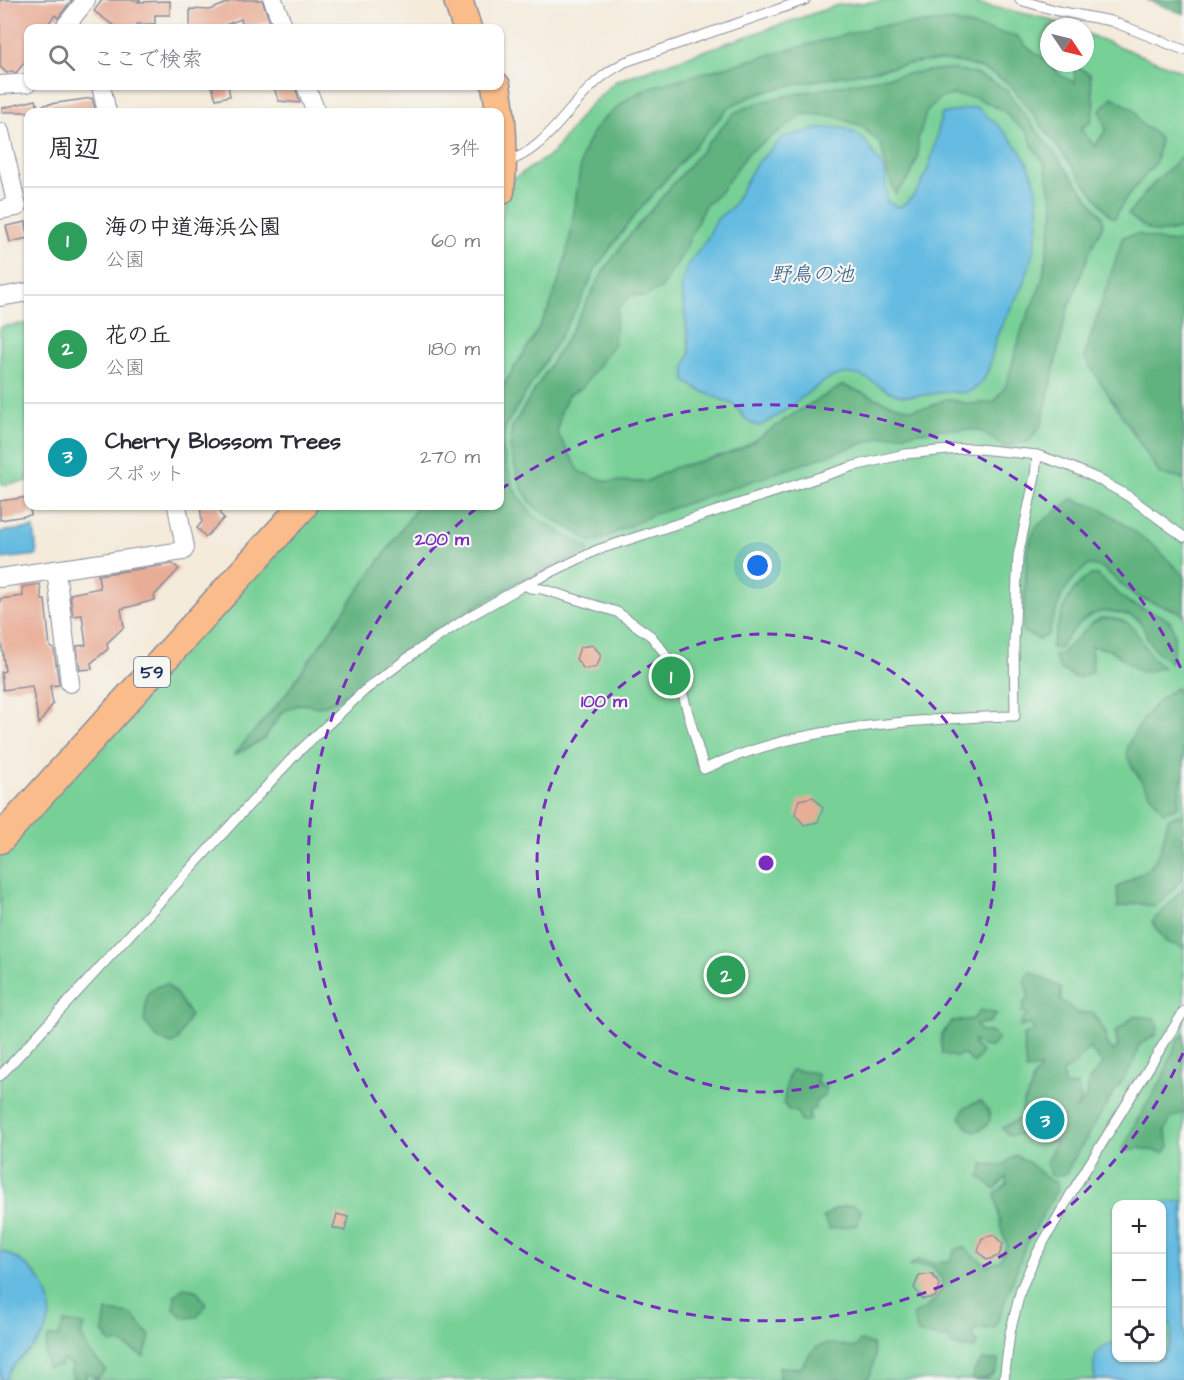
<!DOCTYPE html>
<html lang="ja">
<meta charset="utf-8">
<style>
body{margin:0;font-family:"Architects Daughter","Klee One",sans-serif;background:#f2f2f3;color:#2b2b33}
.controls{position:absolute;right:18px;bottom:18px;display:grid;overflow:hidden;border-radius:12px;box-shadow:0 2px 4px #0004}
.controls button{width:54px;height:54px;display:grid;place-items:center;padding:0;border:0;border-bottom:2px solid #e1e1e2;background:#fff;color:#2b2b33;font:30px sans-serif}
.compass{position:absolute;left:1040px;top:18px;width:54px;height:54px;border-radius:50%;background:#fff;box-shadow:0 2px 4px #0004;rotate:125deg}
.you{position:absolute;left:758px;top:566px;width:21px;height:21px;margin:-15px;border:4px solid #fff;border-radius:50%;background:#1a73e8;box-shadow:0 0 0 9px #1a73e833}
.badge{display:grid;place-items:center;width:39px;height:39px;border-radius:50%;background:#0f766e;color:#fff;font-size:20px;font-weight:700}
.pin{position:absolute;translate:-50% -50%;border:3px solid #fff;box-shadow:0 2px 6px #0006}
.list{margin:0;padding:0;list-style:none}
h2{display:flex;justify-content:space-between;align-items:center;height:78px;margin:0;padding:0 24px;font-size:26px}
h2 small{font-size:20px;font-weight:400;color:#7c7c81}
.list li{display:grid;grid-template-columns:39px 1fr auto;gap:18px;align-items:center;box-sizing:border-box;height:108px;padding:0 24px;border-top:2px solid #e1e1e2}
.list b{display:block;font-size:22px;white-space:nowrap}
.list p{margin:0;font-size:20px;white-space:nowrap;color:#7c7c81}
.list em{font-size:20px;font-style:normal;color:#7c7c81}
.icon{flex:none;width:33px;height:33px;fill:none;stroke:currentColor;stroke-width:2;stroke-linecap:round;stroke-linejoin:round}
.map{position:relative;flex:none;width:1184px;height:1380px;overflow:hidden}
.search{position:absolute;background:#fff;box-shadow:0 2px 4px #0004;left:24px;top:24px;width:480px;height:66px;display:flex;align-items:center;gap:15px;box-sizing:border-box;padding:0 21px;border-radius:12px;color:#7c7c81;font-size:22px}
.panel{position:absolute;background:#fff;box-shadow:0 2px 4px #0004;left:24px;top:108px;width:480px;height:402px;border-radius:12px}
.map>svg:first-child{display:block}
.green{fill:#77d096;stroke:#49807a;stroke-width:1.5;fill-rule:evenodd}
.forest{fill:#61b27f;stroke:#3e706e;stroke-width:1.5;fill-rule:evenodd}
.water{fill:#65bbe1;stroke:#4075a0;stroke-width:1.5}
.building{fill:#e8ad97}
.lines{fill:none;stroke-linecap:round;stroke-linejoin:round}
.lane-casing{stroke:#888d9c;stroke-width:11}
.street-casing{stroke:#888d9c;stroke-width:20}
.primary-casing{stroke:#888d9c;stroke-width:31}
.lane{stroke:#fff;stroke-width:9}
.street{stroke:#fff;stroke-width:18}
.primary{stroke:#f9bc8a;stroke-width:28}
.ring{fill:none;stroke:#7b2cbf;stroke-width:3;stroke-dasharray:10 8}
.labels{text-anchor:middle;stroke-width:4.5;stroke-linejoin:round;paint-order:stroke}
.shield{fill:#f6f6f2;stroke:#5d6b8a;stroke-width:1.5}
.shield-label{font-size:18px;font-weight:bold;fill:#1b2f5e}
.water-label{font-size:21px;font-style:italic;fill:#315985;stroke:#f6f6f2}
.centre{fill:#7b2cbf;stroke:#f6f6f2;stroke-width:3}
.ring-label{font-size:18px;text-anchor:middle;font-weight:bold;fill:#7b2cbf;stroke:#f6f6f2;stroke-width:4.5;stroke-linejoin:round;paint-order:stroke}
</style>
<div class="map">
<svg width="1184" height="1380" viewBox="0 0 1184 1380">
<rect width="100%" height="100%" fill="#f6f6f2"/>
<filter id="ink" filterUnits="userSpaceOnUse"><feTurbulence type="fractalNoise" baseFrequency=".0167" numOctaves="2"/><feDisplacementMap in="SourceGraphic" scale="12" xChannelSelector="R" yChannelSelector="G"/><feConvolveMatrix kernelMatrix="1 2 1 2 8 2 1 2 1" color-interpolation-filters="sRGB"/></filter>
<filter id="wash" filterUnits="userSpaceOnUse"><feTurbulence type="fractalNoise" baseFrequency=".008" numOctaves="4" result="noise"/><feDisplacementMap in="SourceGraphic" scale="24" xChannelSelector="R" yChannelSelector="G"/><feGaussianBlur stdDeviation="1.35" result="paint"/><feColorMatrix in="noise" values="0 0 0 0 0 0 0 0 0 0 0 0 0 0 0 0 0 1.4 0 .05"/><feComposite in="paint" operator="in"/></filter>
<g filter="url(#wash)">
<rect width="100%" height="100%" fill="#f4ebdb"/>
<g class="green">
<path d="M895,0h65l85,18 24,9h-20v36h36v-30l99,39v1308h-1184v-533l314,-341h186v-281l8,-43 44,-28 34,-45 30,-28 222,-76zM1116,1204h46v154h-46z"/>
<polygon points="28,323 28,481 1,485 0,327"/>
</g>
<g class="forest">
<polygon points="1147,0 1184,0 1184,14"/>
<path d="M951,21l67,16 10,11 18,12 14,15 15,8 -1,-18 16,9 4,32 -3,16 -11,7 15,17 11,-16 -6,-19 12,-14 21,12 9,16 12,7 6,8 -4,22 -32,39 -9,17 -5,-2 -99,-131c-21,-14 -38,-22 -64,-24 -28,-1 -58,7 -86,12 -44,8 -93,12 -132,34l-95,109 -38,52 -15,32 -17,30 -58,95 -4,22 12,43 19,26 56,33 -2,3 -66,28 -58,34 -51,33 -75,53 -17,7 -20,-3 -18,8 -18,27 -31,17 52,-61 133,-189h82v-115l33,-53 16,-30 12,-33 9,-37 12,-82 10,-23 10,-13 27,-22 21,-11 23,-6 204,-55z"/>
<path d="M947,69c24,2 38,7 59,21l96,126 1,9 -13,26 -24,63 -24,110 -13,17 -25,6 -25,-17 -36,-1 -61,8 -230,78 -59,28 -54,-33 -9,-9 -9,-15 -6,-20 -5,-20 2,-19 58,-94 33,-61 24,-34 107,-125c29,-15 62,-19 94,-25 39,-8 78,-15 119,-19zM954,95l23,3 27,13 8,9 16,13 5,14 12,17 9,45 -12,73 -19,44 -17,60 -12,16 -23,2 -25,-5 -17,8 -18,2 -23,-6 -45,-18 -43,25 -54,36 -19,8 -54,14 -27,14 -40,-1 -26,-9 -23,-40 4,-21 7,-16 14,-7 32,-44 3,-34 16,-16 10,3 18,-8 24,-39 19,-43 15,-13 28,-40 57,-40 30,2 27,10 20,18 7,31 7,19 15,-17 8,-20v-17l8,-27 13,-15z"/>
<path d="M1183,155l1,73c-30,8 -32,6 -56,-14l26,-31z"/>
<polygon points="1138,234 1165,242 1184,241 1184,479 1160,474 1084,357 1123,237"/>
<path d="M1072,499l30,10 51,36 31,31v41l-4,-5 -43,-15 -36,-30 -12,-2c-26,17 -32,41 -41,70l-9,4 -16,-7 4,-83 9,-22z"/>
<path d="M1091,575h7c10,9 21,21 32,28 30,16 54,7 41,59 -10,-6 -18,-13 -23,-23 -3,-6 -4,-13 -8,-17 -4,-5 -11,-7 -17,-8 -32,-11 -47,12 -65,35l-7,-2c9,-26 14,-58 40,-72z"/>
<path d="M1101,618c45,-1 32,27 62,50l-23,4 -29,-22 -20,-4 2,26 -17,6 -16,-9 -6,-13 6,-1 31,-31z"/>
<path d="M1177,688l7,22v65l-3,6 -3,26 -15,5c-8,-14 -36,-46 -36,-60 1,-12 10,-24 17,-33 8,-12 20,-25 33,-31z"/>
<polygon points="1181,814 1184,821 1184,872 1182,879 1171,891 1154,907 1138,903 1117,908 1118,904 1117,888 1151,867 1161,849 1168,819"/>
<polygon points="1184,888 1184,948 1166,942 1152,922"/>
<path d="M1030,971l31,17v12l16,13h16l13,21 -1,7 8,10 5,-5 -3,-14 19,-16 20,2 4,9 -2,8 -17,10 -6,19 -24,36 -44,74 -14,2 -5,-13 10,-22 -19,1 -18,-8 -9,2 -8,-8 19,-10 2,-15 7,-11 3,-13 8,-11 -15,2 -3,-34 11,-5 -4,-7 -10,3 2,-7 6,-5 -6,-3 2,-10 5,-6 -5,-15zM1089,1048l14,16 -14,16 -3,17 -10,14 5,-12 -4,-14 -13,1 -1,-14 10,-6z"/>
<polygon points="167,984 177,995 190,1015 178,1040 172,1044 158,1039 144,1021 147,994 158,986"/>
<polygon points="980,1010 997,1014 990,1022 976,1025 981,1032 990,1032 999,1039 991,1047 982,1046 973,1040 974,1045 982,1052 974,1063 963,1054 956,1057 942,1054 941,1036 951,1022 973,1019"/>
<polygon points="1184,1035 1184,1113 1172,1117 1165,1130 1169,1146 1164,1153 1140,1148 1122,1152 1136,1122 1162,1080 1178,1039"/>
<polygon points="791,1070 817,1073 817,1084 826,1088 825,1096 816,1101 815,1108 809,1112 810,1120 801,1122 797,1112 788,1110 784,1104 787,1080"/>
<path d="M981,1101c14,15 12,24 -7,31l-8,-6 -6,-9 5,-10z"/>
<path d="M1016,1155l15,9 19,17h6l2,7 -33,59 -30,81 -19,1 -5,6 7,8 -5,6 -22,-4 -1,-7h-12l-20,-5 -5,-18c17,-8 26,-16 30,-34l-11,-15 -22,-1 8,-5 20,3 12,-1 5,-12 8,-3 24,19 13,-5 7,-16 -5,-13 -7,-39 12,-8 -1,-8 -11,12 -15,-12 3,-13 20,1z"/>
<polygon points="853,1205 861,1210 858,1225 829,1229 823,1217 837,1208"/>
<polygon points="184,1287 197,1291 206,1305 197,1317 184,1318 174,1309 175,1295"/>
<polygon points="106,1311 131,1314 150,1336 144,1357 119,1342 111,1344 103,1331"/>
<polygon points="64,1322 84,1325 81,1335 91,1354 106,1370 97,1379 86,1372 86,1380 74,1380 71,1373 72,1365 63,1360 60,1366 47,1368 45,1352 48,1337 59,1336"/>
<path d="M860,1341l12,3 3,12 -5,20 -6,4h-85v-13l22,1c15,-29 24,-26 54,-20z"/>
<path d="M983,1360h15c1,16 -13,20 -26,20l1,-8z"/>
</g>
<g class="water">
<path d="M976,107c66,49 75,96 49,172 -7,20 -21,38 -28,57 -7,18 -5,42 -23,53 -3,1 -6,3 -9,3 -5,2 -12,-1 -18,0 -16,1 -39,8 -54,1 -16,-7 -31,-22 -50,-19 -25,4 -56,41 -84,52l-10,-4 -16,-18 -32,-13 -16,-10v-16l5,-11 -9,-68 6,-19 20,-28 10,-20 15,-12 24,-43 28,-27 37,-9h22l11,5 11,8 20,30 2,31 13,5c30,-18 34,-62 42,-93z"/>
<polygon points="34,528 37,555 0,559 0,532"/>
<path d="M1183,1201l1,179h-89c-3,-21 -1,-33 21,-38v16h46v-5l4,-1c4,-6 7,-20 5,-28l-9,1v-121h-9z"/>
<path d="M0,1251c36,11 66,52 41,87 -11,16 -30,23 -35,42h-6z"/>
</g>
<g id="blocks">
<g class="building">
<polygon points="0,0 72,0 58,18 55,15 45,28 28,28 28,58 16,73 11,71 7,73 0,67"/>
<polygon points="102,0 140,0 138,2 170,1 170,15 155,15 155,24 137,24 137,28 117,28 94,11"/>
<polygon points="234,0 262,0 270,22 243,27 241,19 217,28 190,28 190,9 210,10"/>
<polygon points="212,86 228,86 230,96 216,99"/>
<polygon points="273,86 295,86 300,103 279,101"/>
<polygon points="92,98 96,112 44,112 43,105"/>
<polygon points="36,100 39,112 2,112 2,108"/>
<polygon points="26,222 28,238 10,242 6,226"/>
<polygon points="28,497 31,515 0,520 0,501"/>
<polygon points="200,506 219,506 220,514 224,518 206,537 197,528 202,522"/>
<polygon points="173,564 179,569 154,596 155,600 121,609 124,627 107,643 108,649 91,663 92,669 80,670 77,646 86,645 82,615 73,616 70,594 100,588 98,575"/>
<polygon points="40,584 42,600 45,600 50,647 54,649 59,685 50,686 53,704 39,724 32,686 3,690 1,672 5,671 0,632 0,599 23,596 22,587"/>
<polygon points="593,645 601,655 597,667 584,669 576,659 580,647"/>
<polygon points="813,797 823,808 818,822 804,825 795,814 799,800"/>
<polygon points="337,1214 348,1217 345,1231 333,1228"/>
<polygon points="994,1235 1003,1244 999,1256 987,1260 978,1251 982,1238"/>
<polygon points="932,1274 940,1285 935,1297 922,1299 914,1288 919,1276"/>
</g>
</g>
</g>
<g filter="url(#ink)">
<use href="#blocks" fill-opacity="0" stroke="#888d9c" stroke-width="1.5"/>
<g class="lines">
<g class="lane-casing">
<g id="lane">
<polyline points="1020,0 1058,11 1111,21 1184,50"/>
<path d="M505,162c42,-11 64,-59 97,-85 7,-6 15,-10 23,-15l180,-62"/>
<path d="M525,585l5,3 12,1 75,23 34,24 12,15 16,30 25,88c77,-35 159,-45 242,-50 23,-1 46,-3 69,-3l-1,-74 4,-86 17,-80 2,-21"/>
<polyline points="0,1076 297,753 365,690 417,651 470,616 525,585 597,550 854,466 905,454 970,448 1037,455 1069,466 1096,478 1128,496 1184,537"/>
<polyline points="1004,1380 1010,1333 1021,1289 1035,1257 1072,1192 1184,1011"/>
</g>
</g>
<g class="street-casing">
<g id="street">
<polyline points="273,0 284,28"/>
<polyline points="64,28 86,0"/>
<polyline points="0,85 28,83"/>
<polyline points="101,86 107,112"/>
<polyline points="306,86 316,112"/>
<polyline points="0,132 17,207 0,210"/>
<polyline points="0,297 28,292"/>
<polyline points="56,570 70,683"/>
<polyline points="0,578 183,551 185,548 177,506"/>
</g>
</g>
<g class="primary-casing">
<g id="primary">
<polyline points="458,0 467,28"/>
<path d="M496,86c7,35 8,69 4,105"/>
<polyline points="0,839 303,506"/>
</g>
</g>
<use href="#lane" class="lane"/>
<use href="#street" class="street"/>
<use href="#primary" class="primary"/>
</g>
</g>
<g class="ring">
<circle cx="766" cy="863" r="229"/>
<path d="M1183 1053A458 458 0 1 1 478 507M500 490A458 458 0 0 1 1183 673"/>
</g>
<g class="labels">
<rect class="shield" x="134" y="657" width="36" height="30" rx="4.5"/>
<g class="shield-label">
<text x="152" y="678">59</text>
</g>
<g class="water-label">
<text x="812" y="281">野鳥の池</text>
</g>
</g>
<circle cx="766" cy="863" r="9" class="centre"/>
<g class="ring-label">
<text x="442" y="545">200 m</text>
<text x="604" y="707">100 m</text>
</g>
</svg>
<div class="controls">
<button>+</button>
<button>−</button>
<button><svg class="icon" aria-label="locate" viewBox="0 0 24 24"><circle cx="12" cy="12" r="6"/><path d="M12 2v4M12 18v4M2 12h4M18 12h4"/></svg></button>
</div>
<svg class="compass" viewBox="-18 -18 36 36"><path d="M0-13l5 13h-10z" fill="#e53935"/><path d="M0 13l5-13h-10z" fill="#7c7c81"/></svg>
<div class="you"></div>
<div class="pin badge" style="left:671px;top:676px;background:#2e9e5b">1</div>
<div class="pin badge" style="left:726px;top:975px;background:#2e9e5b">2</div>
<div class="pin badge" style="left:1045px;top:1120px;background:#0f9aa8">3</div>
<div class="search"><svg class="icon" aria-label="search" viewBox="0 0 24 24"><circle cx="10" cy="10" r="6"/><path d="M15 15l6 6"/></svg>ここで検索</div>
<section class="panel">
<h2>周辺<small>3件</small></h2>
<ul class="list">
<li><span class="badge" style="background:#2e9e5b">1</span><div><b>海の中道海浜公園</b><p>公園</p></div><em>60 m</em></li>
<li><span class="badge" style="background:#2e9e5b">2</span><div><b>花の丘</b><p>公園</p></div><em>180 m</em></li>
<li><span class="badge" style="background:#0f9aa8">3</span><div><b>Cherry Blossom Trees</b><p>スポット</p></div><em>270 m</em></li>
</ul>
</section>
</div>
